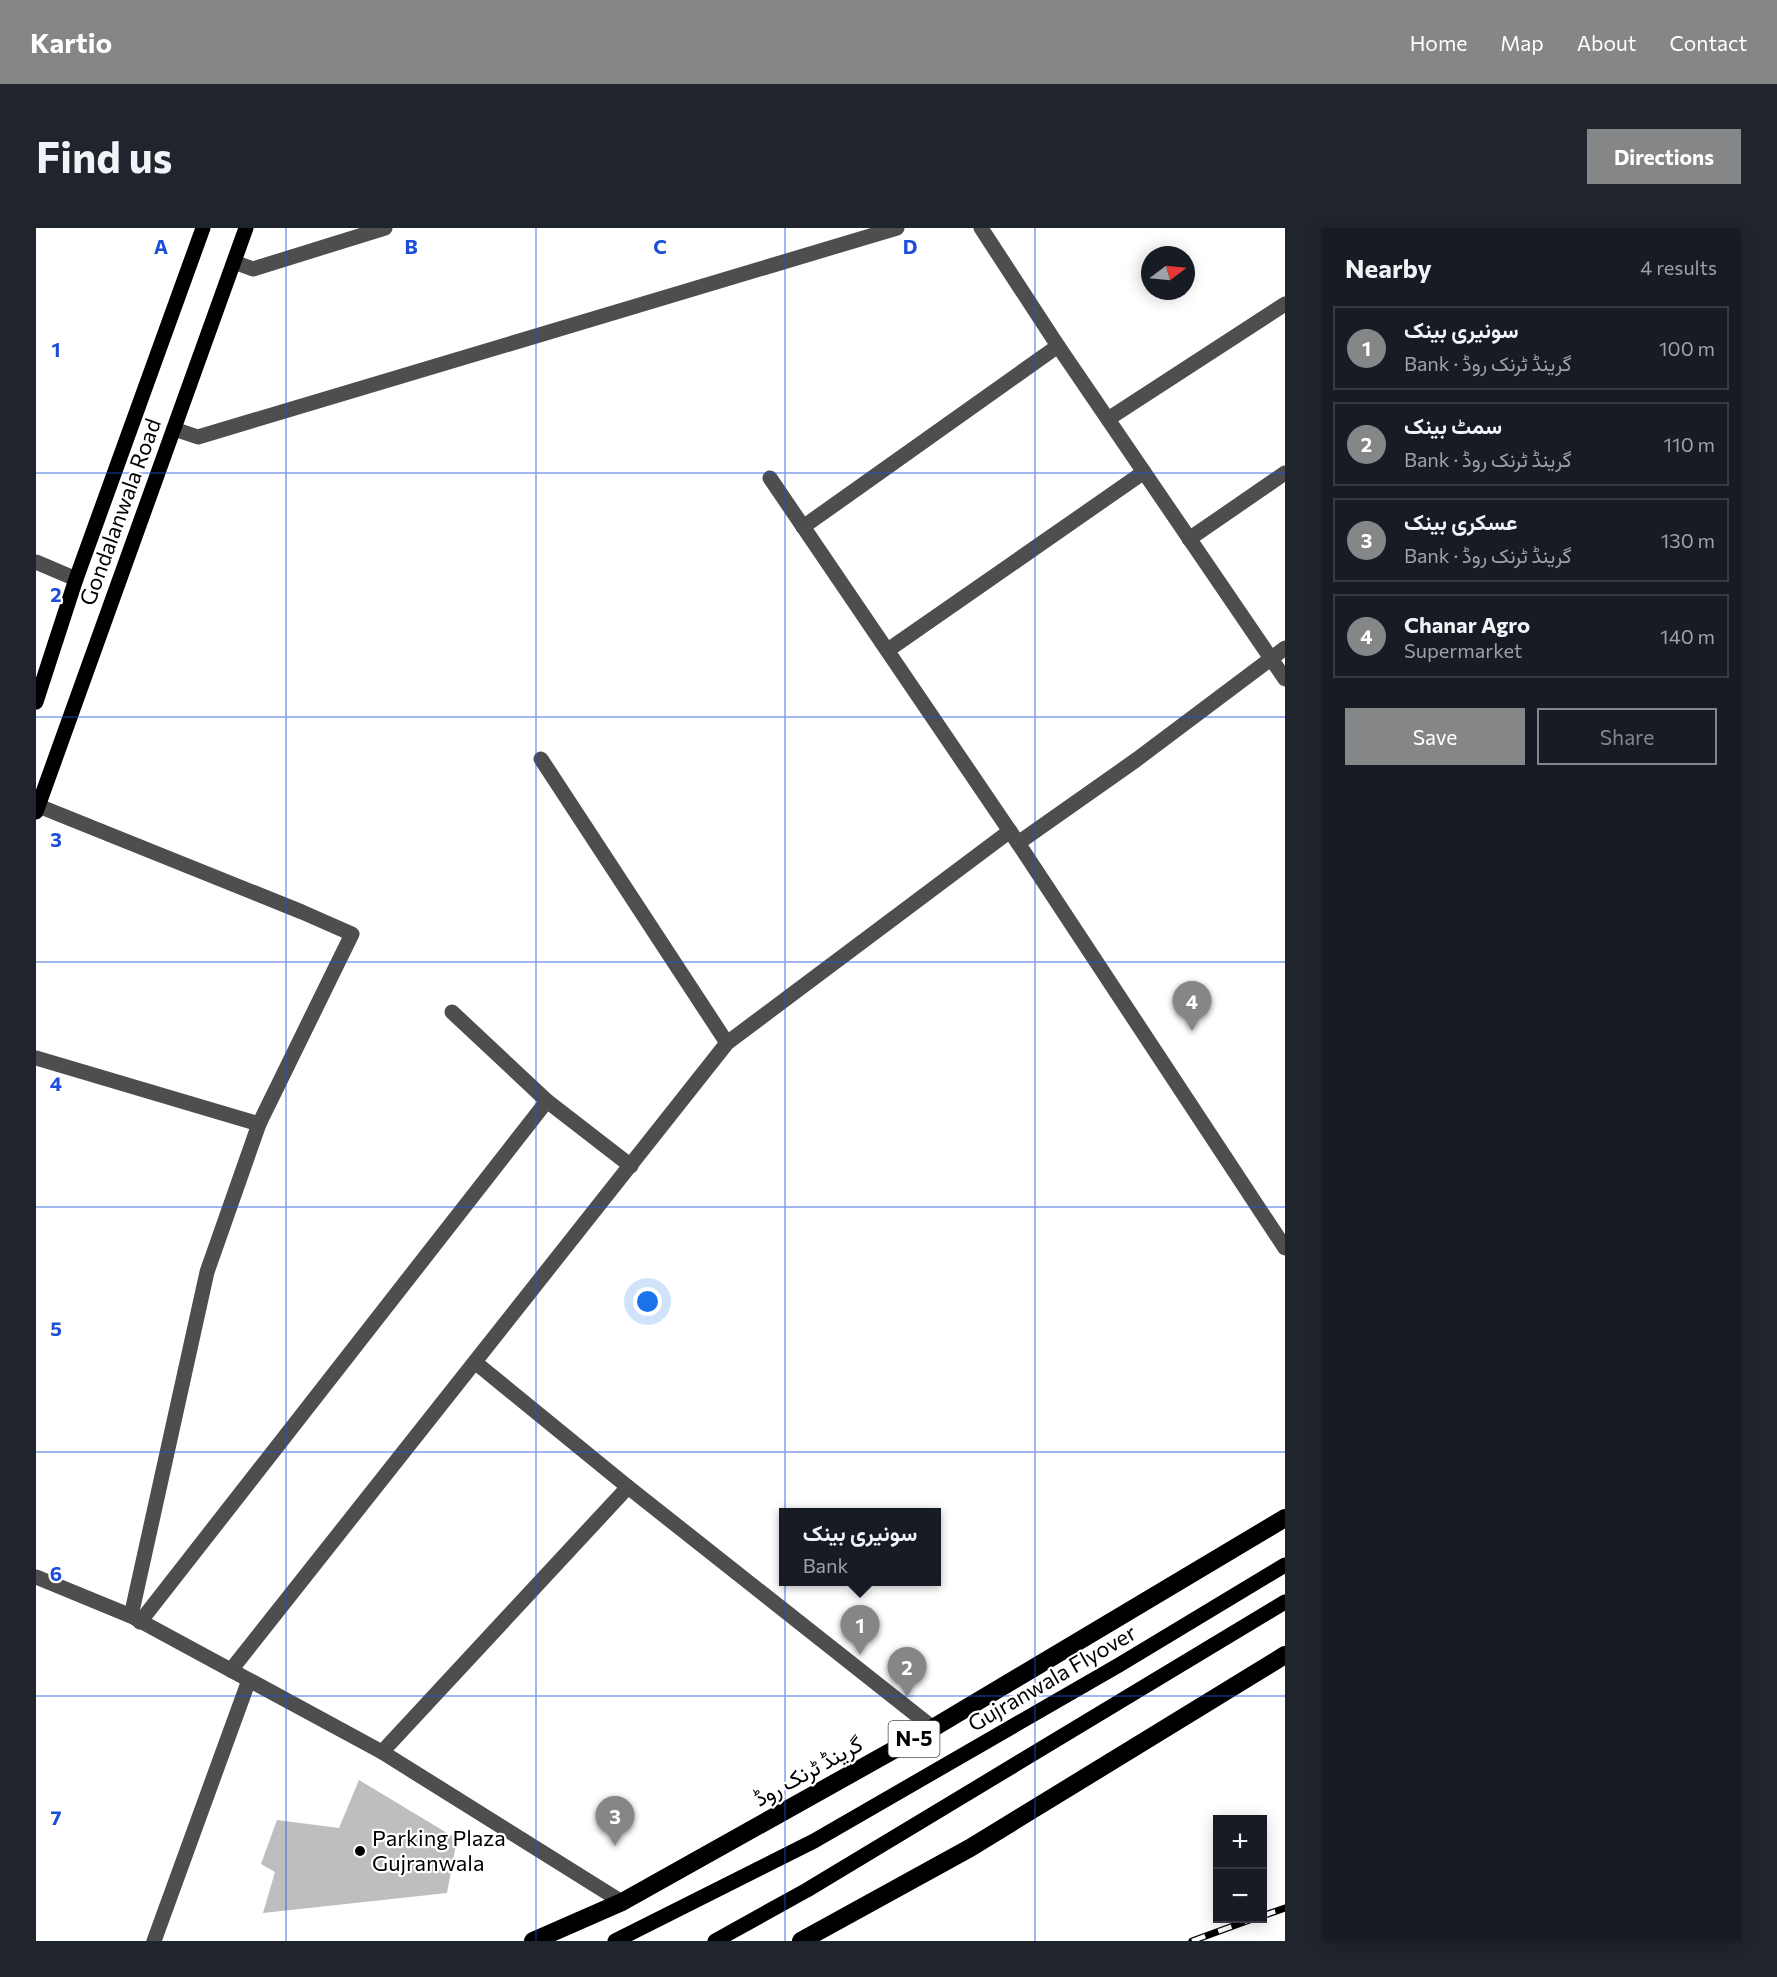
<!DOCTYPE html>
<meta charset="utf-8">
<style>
body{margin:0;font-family:Commissioner,Vazirmatn,sans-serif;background:#20242c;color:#f1f3f6}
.controls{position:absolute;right:18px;bottom:18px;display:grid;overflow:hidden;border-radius:0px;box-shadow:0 3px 15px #0003}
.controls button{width:54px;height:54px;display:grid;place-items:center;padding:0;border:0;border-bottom:2px solid #363941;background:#171b24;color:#f1f3f6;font:30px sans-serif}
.compass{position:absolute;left:1105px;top:18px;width:54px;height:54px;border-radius:50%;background:#171b24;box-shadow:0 3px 15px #0003;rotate:74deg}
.you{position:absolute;left:612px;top:1074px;width:21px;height:21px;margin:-15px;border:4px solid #fff;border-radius:50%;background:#1a73e8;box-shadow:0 0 0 9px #1a73e833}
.badge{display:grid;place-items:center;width:39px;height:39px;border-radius:50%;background:#858687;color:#fff;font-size:20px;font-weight:700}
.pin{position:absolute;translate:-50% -50px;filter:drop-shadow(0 2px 3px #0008)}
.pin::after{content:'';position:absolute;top:32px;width:21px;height:18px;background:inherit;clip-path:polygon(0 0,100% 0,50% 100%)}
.popup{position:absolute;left:743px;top:1280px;width:162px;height:78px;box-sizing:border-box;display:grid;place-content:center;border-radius:0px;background:#171b24;filter:drop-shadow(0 2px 4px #0005);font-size:20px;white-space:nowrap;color:#9ea1a6}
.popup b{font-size:22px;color:#f1f3f6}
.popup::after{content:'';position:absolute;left:50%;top:100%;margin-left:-12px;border:12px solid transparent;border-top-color:#171b24}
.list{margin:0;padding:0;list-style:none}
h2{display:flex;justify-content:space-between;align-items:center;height:78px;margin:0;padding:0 24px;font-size:26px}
h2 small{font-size:20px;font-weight:400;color:#9ea1a6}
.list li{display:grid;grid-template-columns:39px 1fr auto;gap:18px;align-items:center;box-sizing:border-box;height:84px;margin:0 12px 12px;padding:0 12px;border:2px solid #363941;border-radius:0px}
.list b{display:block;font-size:22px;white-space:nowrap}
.list p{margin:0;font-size:20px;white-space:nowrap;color:#9ea1a6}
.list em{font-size:20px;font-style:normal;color:#9ea1a6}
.actions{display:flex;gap:12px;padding:18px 24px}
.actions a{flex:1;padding:14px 0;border:2px solid #858687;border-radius:0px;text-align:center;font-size:21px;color:#858687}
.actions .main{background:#858687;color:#fff}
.map{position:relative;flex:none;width:1249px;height:1713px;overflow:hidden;border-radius:0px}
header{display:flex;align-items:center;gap:36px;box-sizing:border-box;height:84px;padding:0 30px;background:#858687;color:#fff}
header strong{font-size:28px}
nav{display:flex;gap:33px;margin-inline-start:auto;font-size:21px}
.intro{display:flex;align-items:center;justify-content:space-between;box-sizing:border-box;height:144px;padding:0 36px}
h1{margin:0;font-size:42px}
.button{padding:15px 27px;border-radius:0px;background:#858687;color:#fff;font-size:21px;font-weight:700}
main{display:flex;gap:36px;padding:0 36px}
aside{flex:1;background:#171b24;border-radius:0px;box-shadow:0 3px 15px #0003}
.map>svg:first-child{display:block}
.building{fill:#bebebe}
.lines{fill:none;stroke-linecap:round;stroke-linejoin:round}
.minor{stroke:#4e4e4e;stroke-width:15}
.major{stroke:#000;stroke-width:15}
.highway{stroke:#000;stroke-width:18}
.rail-casing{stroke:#000;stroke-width:7}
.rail{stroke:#fff;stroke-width:4.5;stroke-dasharray:14;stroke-linecap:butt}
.grid{fill:none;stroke:#1d4ed8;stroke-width:1.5;stroke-opacity:0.55}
.poi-dot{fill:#000;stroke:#fff;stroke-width:2}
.labels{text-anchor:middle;stroke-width:4.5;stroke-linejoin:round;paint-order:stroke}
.shield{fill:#fff;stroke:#4c4c4c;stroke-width:1.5}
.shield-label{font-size:21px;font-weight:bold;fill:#000}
.street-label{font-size:22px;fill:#000;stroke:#fff}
.poi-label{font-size:22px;fill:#000;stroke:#fff;text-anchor:start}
.grid-label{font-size:20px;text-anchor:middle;font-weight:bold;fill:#1d4ed8;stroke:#fff;stroke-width:4.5;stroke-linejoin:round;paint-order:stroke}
</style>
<header>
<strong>Kartio</strong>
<nav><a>Home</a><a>Map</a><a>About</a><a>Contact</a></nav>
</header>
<div class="intro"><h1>Find us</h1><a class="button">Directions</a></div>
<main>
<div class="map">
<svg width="1249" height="1713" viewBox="0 0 1249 1713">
<rect width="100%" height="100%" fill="#fff"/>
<polygon class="building" points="323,1552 421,1611 411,1665 227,1685 239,1644 225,1636 241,1592 303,1600"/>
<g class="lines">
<g class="minor">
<polyline points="945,0 1022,118 1249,451"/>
<polyline points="198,34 217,41 349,0"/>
<polyline points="1072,191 1249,76"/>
<polyline points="138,201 162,209 861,0"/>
<polyline points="734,250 982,615 1249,1020"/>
<polyline points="767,299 1022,118"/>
<polyline points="1153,311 1249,245"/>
<polyline points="0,334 40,351"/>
<polyline points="852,422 1108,244"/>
<polyline points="505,531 691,815"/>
<polyline points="0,577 266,684 316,706 223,896 171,1044 95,1388"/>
<polyline points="982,615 1100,532 1249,420"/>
<polyline points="416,784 511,873 595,938"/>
<polyline points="0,830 223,896"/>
<polyline points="440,1135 592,1259 897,1500"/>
<polyline points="0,1349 95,1388 346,1524 586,1674"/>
<polyline points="104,1394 511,873"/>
<polyline points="195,1442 691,815 974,603"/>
<polyline points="346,1524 592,1259"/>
<polyline points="118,1713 213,1452"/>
</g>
<g class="major">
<polyline points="0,474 40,351 167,0"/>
<polyline points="0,584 210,0"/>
<polyline points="579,1713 778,1613 1083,1437 1249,1337"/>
<polyline points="679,1713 771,1662 1249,1374"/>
</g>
<g class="highway">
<polyline points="497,1713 586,1674 897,1500 1249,1290"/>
<polyline points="765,1713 934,1620 1249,1427"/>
</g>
<g class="rail-casing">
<g id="rail">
<polyline points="1226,1688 1249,1680"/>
<polyline points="1156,1713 1219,1690"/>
</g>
</g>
<use href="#rail" class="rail"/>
</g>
<path class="grid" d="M250,0v1713M500,0v1713M749,0v1713M999,0v1713M0,245h1249M0,489h1249M0,734h1249M0,979h1249M0,1224h1249M0,1468h1249"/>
<circle class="poi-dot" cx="324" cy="1623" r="6"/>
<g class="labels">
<rect class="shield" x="852.5" y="1493" width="51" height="36" rx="4.5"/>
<g class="shield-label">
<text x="878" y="1518">N-5</text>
</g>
<g class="street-label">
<text transform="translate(84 284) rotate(-70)" y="8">Gondalanwala Road</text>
<text transform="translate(1016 1450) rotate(-30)" y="8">Gujranwala Flyover</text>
<text transform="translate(772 1543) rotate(-29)" y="8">گرینڈ ٹرنک روڈ</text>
</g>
<g class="poi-label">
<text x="336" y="1618">Parking Plaza<tspan x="336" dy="25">Gujranwala</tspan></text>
</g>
</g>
<g class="grid-label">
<text x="125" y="26">A</text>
<text x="375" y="26">B</text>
<text x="624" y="26">C</text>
<text x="874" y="26">D</text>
<text x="20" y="129">1</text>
<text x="20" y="374">2</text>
<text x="20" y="619">3</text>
<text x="20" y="863">4</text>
<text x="20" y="1108">5</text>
<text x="20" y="1353">6</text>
<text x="20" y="1597">7</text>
</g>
</svg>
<div class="controls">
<button>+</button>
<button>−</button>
</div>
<svg class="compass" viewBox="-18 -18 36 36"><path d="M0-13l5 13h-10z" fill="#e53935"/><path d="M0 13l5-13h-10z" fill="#9ea1a6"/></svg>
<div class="you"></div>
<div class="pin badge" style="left:824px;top:1427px">1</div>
<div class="popup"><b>سونیری بینک</b>Bank</div>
<div class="pin badge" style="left:871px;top:1469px">2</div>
<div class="pin badge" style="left:579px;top:1618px">3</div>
<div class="pin badge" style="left:1156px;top:803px">4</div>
</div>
<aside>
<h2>Nearby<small>4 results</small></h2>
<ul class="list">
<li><span class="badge">1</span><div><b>سونیری بینک</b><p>Bank · گرینڈ ٹرنک روڈ</p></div><em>100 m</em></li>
<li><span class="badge">2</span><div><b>سمٹ بینک</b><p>Bank · گرینڈ ٹرنک روڈ</p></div><em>110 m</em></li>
<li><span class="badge">3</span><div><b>عسکری بینک</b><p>Bank · گرینڈ ٹرنک روڈ</p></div><em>130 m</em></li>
<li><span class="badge">4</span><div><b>Chanar Agro</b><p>Supermarket</p></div><em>140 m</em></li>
</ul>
<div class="actions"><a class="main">Save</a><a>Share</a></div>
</aside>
</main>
